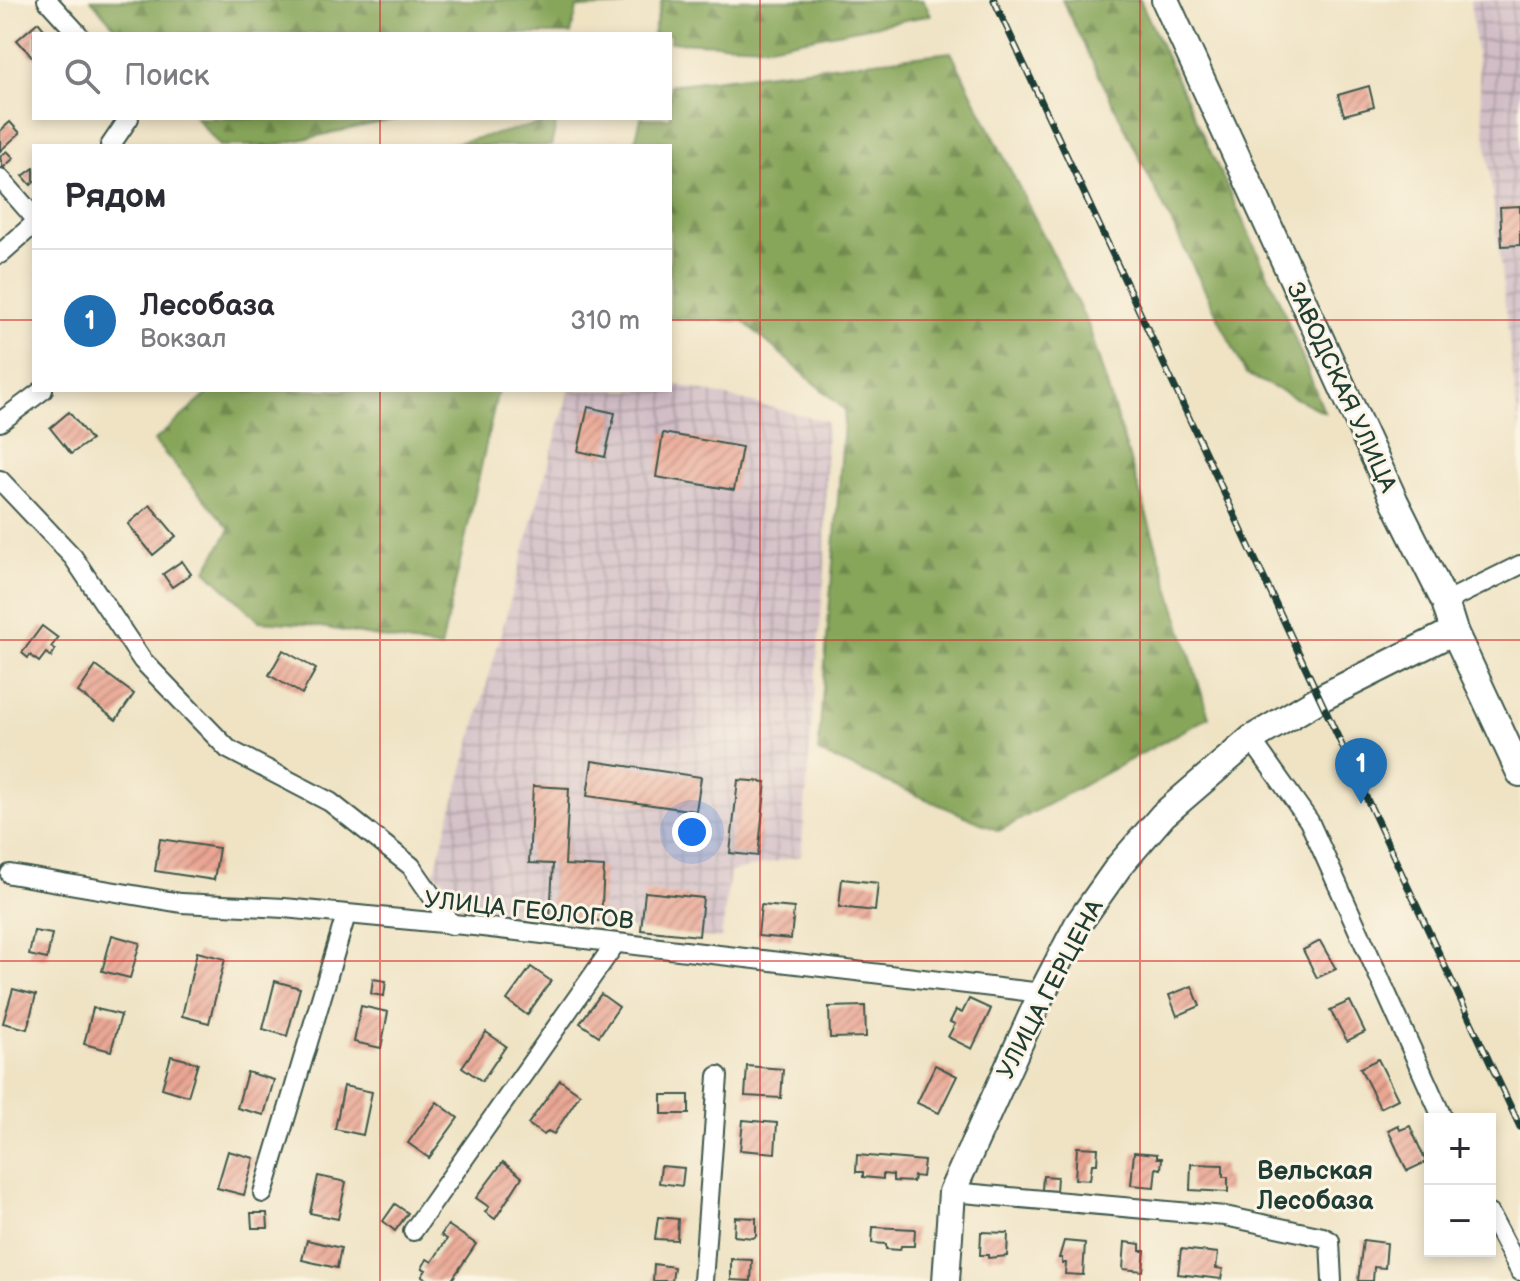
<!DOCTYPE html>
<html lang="ru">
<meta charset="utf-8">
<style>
body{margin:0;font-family:"Balsamiq Sans",sans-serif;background:#f2f2f3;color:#2b2b33}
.controls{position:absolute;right:24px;bottom:24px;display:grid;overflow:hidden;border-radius:0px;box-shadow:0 4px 12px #0003}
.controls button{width:72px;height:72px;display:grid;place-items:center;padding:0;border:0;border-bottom:2px solid #e1e1e2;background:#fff;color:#2b2b33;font:40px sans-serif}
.you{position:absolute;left:692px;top:832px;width:28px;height:28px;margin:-20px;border:6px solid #fff;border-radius:50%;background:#1a73e8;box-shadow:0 0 0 12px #1a73e833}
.badge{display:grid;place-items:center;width:52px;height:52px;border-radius:50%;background:#1f6fb2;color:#fff;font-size:26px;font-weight:700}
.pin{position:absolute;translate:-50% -66px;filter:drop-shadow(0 2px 4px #0008)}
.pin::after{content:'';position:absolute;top:42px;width:28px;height:24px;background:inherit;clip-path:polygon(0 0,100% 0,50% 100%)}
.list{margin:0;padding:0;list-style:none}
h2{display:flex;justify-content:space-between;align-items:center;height:104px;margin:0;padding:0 32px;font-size:34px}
h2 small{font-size:26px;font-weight:400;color:#7c7c81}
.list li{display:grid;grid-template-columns:52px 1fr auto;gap:24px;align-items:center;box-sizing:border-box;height:144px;padding:0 32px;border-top:2px solid #e1e1e2}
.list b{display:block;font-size:30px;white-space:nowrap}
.list p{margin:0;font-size:26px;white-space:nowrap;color:#7c7c81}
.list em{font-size:26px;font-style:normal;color:#7c7c81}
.icon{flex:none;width:44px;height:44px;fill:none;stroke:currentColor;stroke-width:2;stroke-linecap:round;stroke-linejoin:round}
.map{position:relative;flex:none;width:1520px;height:1281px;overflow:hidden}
.search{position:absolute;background:#fff;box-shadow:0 4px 12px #0003;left:32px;top:32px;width:640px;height:88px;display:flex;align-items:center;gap:20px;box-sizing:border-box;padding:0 28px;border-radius:0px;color:#7c7c81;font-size:30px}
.panel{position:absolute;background:#fff;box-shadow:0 4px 12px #0003;left:32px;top:144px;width:640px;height:248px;border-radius:0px}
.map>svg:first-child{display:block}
.industrial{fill:url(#industrial-grid)}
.forest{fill:url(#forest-firs);stroke:#537247;stroke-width:2}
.building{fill:url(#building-hatch)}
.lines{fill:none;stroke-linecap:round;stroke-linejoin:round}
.street-casing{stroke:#3e564a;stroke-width:22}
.secondary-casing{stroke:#3e564a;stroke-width:30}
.street{stroke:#fff;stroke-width:18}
.secondary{stroke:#fff;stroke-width:26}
.rail-casing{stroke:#1f3d34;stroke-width:7}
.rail{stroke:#fcf5e5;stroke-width:4;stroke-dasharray:12;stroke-linecap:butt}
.grid{fill:none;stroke:#d62828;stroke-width:2;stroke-opacity:0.55}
.labels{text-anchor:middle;stroke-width:6;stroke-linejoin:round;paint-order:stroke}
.street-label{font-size:24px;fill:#1f3d34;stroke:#fcf5e5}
.neighbourhood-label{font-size:26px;font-weight:bold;fill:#1f3d34;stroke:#fcf5e5}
</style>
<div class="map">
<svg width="1520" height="1281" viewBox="0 0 1520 1281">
<defs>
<pattern id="industrial-grid" width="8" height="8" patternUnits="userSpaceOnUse" patternTransform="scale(2)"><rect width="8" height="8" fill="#d2bdc6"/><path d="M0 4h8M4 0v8" fill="none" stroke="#aa9ba2"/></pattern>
<pattern id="forest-firs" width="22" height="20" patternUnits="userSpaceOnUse" patternTransform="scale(2)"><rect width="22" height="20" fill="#87a65a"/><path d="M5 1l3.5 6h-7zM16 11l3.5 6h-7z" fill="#6e884b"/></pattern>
<pattern id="building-hatch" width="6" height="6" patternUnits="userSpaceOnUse" patternTransform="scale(2)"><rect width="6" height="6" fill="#eaa593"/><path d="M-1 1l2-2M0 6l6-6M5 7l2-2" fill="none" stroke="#bd8879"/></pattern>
</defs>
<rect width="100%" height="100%" fill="#fcf5e5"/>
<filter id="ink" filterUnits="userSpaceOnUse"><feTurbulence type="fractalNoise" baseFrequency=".0125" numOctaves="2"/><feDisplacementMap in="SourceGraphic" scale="16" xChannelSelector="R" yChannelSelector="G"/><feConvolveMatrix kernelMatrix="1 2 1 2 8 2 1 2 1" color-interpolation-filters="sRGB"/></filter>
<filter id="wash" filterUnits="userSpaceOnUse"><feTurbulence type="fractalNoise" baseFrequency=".006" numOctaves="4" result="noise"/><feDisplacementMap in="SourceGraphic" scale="32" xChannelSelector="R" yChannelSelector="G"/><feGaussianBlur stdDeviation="1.8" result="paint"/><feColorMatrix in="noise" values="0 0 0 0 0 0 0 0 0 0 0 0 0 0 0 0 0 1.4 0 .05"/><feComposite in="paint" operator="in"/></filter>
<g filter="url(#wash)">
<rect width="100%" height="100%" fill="#efe3c4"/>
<g class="industrial">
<polygon points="1470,0 1520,0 1520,437"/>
<polygon points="670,383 827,421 825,565 801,856 730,872 721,939 490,911 434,873 569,390 670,390"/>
</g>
<g class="forest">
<polygon points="91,0 626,0 624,6 577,8 571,34 121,34"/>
<polygon points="662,0 923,0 931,15 769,46 670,42 670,34 653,34"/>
<polygon points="1062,0 1140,0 1275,290 1324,412 1246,374"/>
<polygon points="951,52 1088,324 1209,717 999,831 818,752 845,410 743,321 670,318 670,146 634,146 641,118 670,118 670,85"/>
<polygon points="196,118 400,118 272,146 220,146"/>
<polygon points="557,120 551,146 442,146"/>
<polygon points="212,390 498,390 441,648 304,624 259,621 206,570 230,529 154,441"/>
</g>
<g id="blocks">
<g class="building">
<polygon points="38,22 48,34 34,34 34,59 17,40"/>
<polygon points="1369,86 1374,107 1344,115 1338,95"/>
<polygon points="10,122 20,133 0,151 0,131"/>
<polygon points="7,151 14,158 3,168 0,157"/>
<polygon points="34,168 34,182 31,185 23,176"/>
<polygon points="1520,206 1520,245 1502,246 1500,207"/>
<polygon points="588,407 615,413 605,457 578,451"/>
<polygon points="69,412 91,440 71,454 50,428"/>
<polygon points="663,433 742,447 734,490 656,477"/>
<polygon points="150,505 176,536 153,555 128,524"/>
<polygon points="182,561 191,574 172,587 163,574"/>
<polygon points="42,626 58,638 51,647 55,650 51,657 46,653 39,662 30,655 28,658 22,653"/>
<polygon points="283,650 316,669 302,694 269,675"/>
<polygon points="96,666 134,694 116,720 78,692"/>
<polygon points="592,761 701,777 696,811 587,796"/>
<polygon points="738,780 766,782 758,856 730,853"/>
<polygon points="533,786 569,788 565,865 604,867 601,921 550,918 553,864 529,863"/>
<polygon points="160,839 219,848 214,880 155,871"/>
<polygon points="842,879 878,883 875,911 839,907"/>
<polygon points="645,892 703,898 699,936 641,930"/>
<polygon points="761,905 794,908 791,939 758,936"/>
<polygon points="34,931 52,934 47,959 29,955"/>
<polygon points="112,935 140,943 130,978 102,971"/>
<polygon points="1320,941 1336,969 1317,978 1303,950"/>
<polygon points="197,952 225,959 209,1023 182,1016"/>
<polygon points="531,967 551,981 527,1015 507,1000"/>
<polygon points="373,979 386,981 384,996 371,994"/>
<polygon points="275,981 300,988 287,1036 263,1029"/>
<polygon points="1192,986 1200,1006 1177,1016 1169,995"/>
<polygon points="13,989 36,995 27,1029 3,1023"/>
<polygon points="601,994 619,1007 599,1036 580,1023"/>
<polygon points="969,999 991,1009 972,1049 948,1037 955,1024 950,1022 956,1010 962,1013"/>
<polygon points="1350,1001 1365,1032 1347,1041 1330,1010"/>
<polygon points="361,1006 388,1012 381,1048 354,1042"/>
<polygon points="865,1006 866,1037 830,1038 829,1007"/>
<polygon points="93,1008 121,1015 111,1051 84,1044"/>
<polygon points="486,1032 506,1046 482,1081 462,1067"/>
<polygon points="171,1056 198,1063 188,1096 162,1088"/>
<polygon points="1378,1059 1398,1099 1380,1108 1360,1068"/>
<polygon points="935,1065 957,1076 939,1113 917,1103"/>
<polygon points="747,1066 783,1069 781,1098 745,1096"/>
<polygon points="247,1072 274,1080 264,1115 237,1108"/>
<polygon points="560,1080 580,1094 554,1134 548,1131 544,1135 528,1124"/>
<polygon points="344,1086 372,1092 363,1135 335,1129"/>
<rect x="662" y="1095" width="27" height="19"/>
<polygon points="437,1102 458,1118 429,1158 408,1143"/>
<polygon points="743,1120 777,1123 775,1153 740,1150"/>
<polygon points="1398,1125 1400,1130 1410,1126 1426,1162 1407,1171 1388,1130"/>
<polygon points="1077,1147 1098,1148 1097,1164 1092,1164 1090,1180 1075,1179"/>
<polygon points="228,1151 254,1158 244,1195 217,1188"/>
<polygon points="1134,1152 1157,1154 1157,1158 1162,1158 1161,1169 1156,1168 1154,1187 1131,1185"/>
<polygon points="857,1155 924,1161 922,1177 914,1176 913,1182 893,1181 893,1175 883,1174 883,1179 863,1177 863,1172 856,1172"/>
<polygon points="503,1162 522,1177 495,1219 485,1212 489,1207 476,1198"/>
<polygon points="1191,1164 1223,1165 1223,1177 1228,1177 1228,1192 1190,1190"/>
<polygon points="661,1166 684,1168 682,1186 659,1183"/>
<polygon points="318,1176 346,1182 338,1219 310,1213"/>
<polygon points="1043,1176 1057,1177 1056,1191 1042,1190"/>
<polygon points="395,1204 408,1213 395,1231 383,1221"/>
<polygon points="251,1213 267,1213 268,1228 252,1228"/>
<polygon points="658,1217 678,1219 677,1240 655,1239"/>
<polygon points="735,1217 756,1218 756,1236 753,1238 734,1236"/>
<polygon points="448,1225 476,1244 451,1281 430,1281 422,1276 426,1270 422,1268 427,1259 432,1262 447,1239 441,1235"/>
<polygon points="873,1227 915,1229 914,1246 901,1246 900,1250 886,1249 886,1244 872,1243"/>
<polygon points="981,1232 1008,1233 1007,1256 988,1258 988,1255 980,1255"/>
<polygon points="307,1240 341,1248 337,1268 302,1260"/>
<polygon points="1363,1240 1387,1243 1385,1268 1374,1267 1373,1281 1358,1281"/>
<polygon points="1064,1241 1085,1243 1083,1275 1065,1274 1066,1263 1062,1263 1062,1258 1059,1258"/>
<polygon points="1125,1242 1140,1244 1140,1251 1145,1251 1143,1271 1123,1269"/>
<polygon points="1181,1249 1218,1253 1216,1268 1223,1269 1221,1279 1178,1274"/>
<polygon points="731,1259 752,1260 751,1281 731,1280"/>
<polygon points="654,1264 674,1267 672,1281 653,1281"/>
</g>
</g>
</g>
<g filter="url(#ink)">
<use href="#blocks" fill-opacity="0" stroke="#3e564a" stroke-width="2"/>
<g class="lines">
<g class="street-casing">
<g id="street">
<polyline points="47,0 78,34"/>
<polyline points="110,146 129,118"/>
<polyline points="0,178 34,217"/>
<polyline points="0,254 34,224"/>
<polyline points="0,422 43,390"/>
<polyline points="0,480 73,557 142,660 228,749 330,802 411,866 452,925"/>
<polyline points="1445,602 1520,565"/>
<polyline points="1251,739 1309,821 1443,1119"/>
<polyline points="10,874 181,903 284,908 474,926 1042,993"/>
<polyline points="952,1192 1225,1216 1323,1237 1330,1241 1332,1281"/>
<polyline points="263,1193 346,915"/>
<polyline points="1490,1214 1520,1271"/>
<polyline points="413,1231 615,944"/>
<polyline points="703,1281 718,1076"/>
</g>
</g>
<g class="secondary-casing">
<g id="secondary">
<polyline points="1165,0 1395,502 1445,602 1454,631 1520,773"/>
<polyline points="946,1281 952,1192 1042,993 1078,924 1119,866 1163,815 1251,739 1319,699 1454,631"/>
</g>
</g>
<use href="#street" class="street"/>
<use href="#secondary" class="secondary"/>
<g class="rail-casing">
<polyline id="rail" points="994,0 1520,1127"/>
</g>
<use href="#rail" class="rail"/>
</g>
</g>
<path class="grid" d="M380,0v34M760,0v1281M1140,0v1281M380,118v28M0,320h34M670,320h850M380,390v891M0,640h1520M0,961h1520"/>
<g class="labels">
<g class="street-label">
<text transform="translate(1342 387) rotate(65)" y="8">ЗАВОДСКАЯ УЛИЦА</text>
<text transform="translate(529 910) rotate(6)" y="8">УЛИЦА ГЕОЛОГОВ</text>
<text transform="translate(1050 989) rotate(-62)" y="8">УЛИЦА ГЕРЦЕНА</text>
</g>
<g class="neighbourhood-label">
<text x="1315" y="1179">Вельская<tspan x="1315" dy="30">Лесобаза</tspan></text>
</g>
</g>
</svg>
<div class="controls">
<button>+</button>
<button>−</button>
</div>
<div class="you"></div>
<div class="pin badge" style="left:1361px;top:804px">1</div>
<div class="search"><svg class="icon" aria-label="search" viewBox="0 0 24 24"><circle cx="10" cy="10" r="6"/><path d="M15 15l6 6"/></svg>Поиск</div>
<section class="panel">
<h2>Рядом<small></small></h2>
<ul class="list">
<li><span class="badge">1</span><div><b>Лесобаза</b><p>Вокзал</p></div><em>310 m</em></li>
</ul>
</section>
</div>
